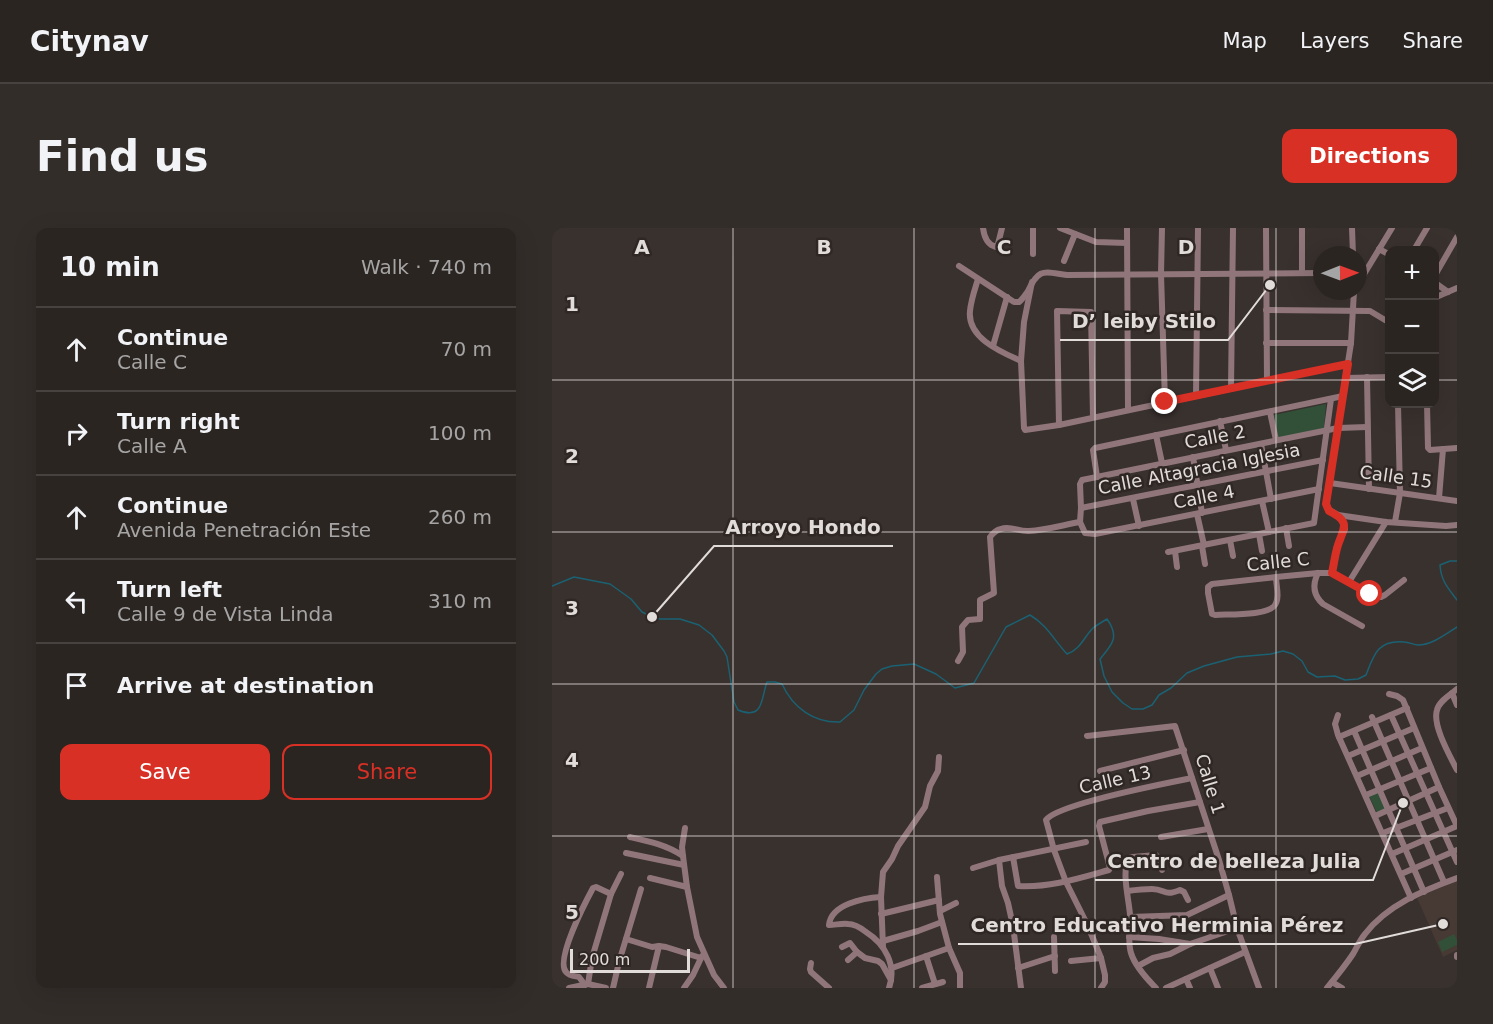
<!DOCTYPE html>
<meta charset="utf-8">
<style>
body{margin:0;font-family:"DejaVu Sans",sans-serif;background:#332d2a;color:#f1f3f6}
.controls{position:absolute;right:18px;top:18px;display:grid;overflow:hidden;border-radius:12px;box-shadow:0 6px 24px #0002}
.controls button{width:54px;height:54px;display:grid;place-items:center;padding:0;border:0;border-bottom:2px solid #474240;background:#2b2522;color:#f1f3f6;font:30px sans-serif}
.compass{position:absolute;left:761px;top:18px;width:54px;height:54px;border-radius:50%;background:#2b2522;box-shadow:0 6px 24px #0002;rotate:89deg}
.scale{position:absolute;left:18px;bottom:15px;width:120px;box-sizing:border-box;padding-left:6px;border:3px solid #e1dcda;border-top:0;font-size:16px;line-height:21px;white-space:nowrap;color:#e1dcda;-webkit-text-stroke:4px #2f2724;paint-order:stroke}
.stop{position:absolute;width:18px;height:18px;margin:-14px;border:4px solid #d93025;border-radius:50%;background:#fff}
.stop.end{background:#d93025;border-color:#fff;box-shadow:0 2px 6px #0008}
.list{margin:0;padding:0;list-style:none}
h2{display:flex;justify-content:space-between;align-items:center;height:78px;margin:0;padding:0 24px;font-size:26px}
h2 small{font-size:20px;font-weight:400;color:#a6a5a5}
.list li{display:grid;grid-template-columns:39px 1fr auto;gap:18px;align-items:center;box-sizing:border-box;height:84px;padding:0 24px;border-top:2px solid #474240}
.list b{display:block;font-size:22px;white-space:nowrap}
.list p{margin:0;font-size:20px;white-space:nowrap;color:#a6a5a5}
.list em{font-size:20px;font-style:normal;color:#a6a5a5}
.actions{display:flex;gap:12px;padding:18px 24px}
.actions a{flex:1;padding:14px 0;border:2px solid #d93025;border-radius:12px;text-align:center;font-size:21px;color:#d93025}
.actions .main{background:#d93025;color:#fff}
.icon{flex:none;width:33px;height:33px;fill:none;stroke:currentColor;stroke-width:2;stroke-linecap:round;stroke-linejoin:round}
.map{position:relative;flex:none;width:905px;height:760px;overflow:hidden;border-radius:12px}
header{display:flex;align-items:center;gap:36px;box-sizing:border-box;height:84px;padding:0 30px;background:#2b2522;border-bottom:2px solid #474240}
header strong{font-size:28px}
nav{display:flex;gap:33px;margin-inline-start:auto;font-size:21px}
.intro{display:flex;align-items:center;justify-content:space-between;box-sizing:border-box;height:144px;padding:0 36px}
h1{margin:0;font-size:42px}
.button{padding:15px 27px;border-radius:12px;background:#d93025;color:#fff;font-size:21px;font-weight:700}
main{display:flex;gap:36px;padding:0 36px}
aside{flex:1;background:#2b2522;border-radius:12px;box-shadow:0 6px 24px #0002}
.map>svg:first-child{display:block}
.built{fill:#473934}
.green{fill:#325038}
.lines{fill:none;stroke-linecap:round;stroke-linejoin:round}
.stream{stroke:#1a6273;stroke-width:1.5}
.minor{stroke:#90767a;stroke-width:6}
.route{stroke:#d93025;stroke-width:8}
.grid{fill:none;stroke:#e1dcda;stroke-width:1.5;stroke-opacity:0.55}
.labels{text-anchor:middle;stroke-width:5;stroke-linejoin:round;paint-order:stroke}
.street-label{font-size:18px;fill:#e1dcda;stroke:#2f2724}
.grid-label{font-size:20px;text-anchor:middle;font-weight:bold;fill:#e1dcda;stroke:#2f2724;stroke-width:5;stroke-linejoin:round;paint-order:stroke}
.leader{fill:none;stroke:#e1dcda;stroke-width:2}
.callout-dot{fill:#e1dcda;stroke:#2f2724;stroke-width:2}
.callout-label{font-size:20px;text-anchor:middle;font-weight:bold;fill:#e1dcda;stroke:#2f2724;stroke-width:5;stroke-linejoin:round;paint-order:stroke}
</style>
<header>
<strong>Citynav</strong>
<nav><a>Map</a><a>Layers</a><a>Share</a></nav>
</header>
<div class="intro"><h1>Find us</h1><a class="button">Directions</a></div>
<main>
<aside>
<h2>10 min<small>Walk · 740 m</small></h2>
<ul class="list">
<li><svg class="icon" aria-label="ahead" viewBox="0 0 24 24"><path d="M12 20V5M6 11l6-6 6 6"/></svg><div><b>Continue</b><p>Calle C</p></div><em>70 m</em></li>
<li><svg class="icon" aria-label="right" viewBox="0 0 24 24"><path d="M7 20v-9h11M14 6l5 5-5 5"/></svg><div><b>Turn right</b><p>Calle A</p></div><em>100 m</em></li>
<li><svg class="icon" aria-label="ahead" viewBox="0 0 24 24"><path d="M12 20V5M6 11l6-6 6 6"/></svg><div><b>Continue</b><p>Avenida Penetración Este</p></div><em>260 m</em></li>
<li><svg class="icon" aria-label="left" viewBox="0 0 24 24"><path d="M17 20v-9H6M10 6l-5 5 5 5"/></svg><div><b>Turn left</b><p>Calle 9 de Vista Linda</p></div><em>310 m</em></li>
<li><svg class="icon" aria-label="arrive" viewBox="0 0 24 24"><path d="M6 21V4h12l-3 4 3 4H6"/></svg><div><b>Arrive at destination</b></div></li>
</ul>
<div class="actions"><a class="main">Save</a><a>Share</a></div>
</aside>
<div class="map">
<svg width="905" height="760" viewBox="0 0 905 760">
<rect width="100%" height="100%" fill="#39312e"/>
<polygon class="built" points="905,652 905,722 891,729 865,670"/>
<g class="green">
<polygon points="774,176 772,200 726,210 722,187"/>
<polygon points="827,562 835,580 825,585 817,568"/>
<polygon points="902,706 905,712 905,717 890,724 886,714"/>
</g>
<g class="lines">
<g class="stream">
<path d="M905,333h-7l-10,4c1,16 8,23 17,35"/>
<path d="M0,358l22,-9 36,7 21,15 11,13 10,5 8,2h20l19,6 13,10 12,16 3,6 7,45 4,8c26,11 23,-12 29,-28h8l7,2c11,24 32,39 58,38l14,-12 10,-20 12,-16 6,-5 10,-3 22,-2 22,10 19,14 19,-5 32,-56 24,-12c17,10 24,25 37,39 13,-4 17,-17 26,-26 4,-3 9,-6 14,-9 13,18 5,26 -7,40l4,17 8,16 11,11 9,6h11l9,-4 7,-10 12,-7 16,-15 17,-7 33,-9 34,-3 12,-3 10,3 9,7 6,11 9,5 18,-1 10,4 13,-1 8,-4c8,-21 12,-35 38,-33 5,0 10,3 14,3 14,0 28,-11 39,-18"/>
</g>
<g class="minor">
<path d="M431,0c1,8 4,17 13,19l2,-3 4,-16"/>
<polyline points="508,0 544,14 575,15"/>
<polyline points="575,0 576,182"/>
<polyline points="610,0 609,46 613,174"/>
<polyline points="714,0 715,153"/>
<polyline points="750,0 750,45"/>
<polyline points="800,0 801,27"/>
<polyline points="827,21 838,27"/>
<polyline points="862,22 875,0"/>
<polyline points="481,26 481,0"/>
<polyline points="776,26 801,25"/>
<polyline points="512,33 523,6"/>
<path d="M407,38l55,36h5c4,-3 6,-7 9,-11 11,-24 16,-19 39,-16l255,-2"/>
<polyline points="882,49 905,9"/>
<path d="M426,51c-3,10 -7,21 -8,32 -3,27 31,41 51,50"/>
<polyline points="480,54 472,94 469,133 472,200 473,202 507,197 796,136"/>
<polyline points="882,54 896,64"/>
<polyline points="806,56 840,0"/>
<polyline points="802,63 799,115 774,276 776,281 786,287 834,294 894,298 905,297"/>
<polyline points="882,70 905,60"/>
<polyline points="714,82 818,83 838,95"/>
<polyline points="714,115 799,115"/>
<polyline points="441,118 455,69"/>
<polyline points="815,149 817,261"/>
<polyline points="794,150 838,149"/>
<polyline points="679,161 681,0"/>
<polyline points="644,168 646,0"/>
<polyline points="875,176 876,220 878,222 905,220"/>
<polyline points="718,184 724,212"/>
<polyline points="668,193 674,222"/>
<polyline points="507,197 505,83 539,84 541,189"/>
<polyline points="604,207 610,235"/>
<polyline points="709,216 719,271"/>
<polyline points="641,229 650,285"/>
<polyline points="545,249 541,222 543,220 791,168"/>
<polyline points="778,255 905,273"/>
<polyline points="767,261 543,306 533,305 528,294 529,280 528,256 530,252 786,200 815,199"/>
<polyline points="887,270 891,221"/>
<polyline points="581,271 587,298"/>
<polyline points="710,273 717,304"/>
<polyline points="529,280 771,232"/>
<polyline points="645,286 652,317"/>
<polyline points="843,294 848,265 846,176"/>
<polyline points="734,300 737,318"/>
<polyline points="707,306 710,323"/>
<polyline points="678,312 681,328"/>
<polyline points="650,318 653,336"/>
<polyline points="623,323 625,339"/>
<polyline points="616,324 762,295 779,171"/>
<path d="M766,345c-6,12 -5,22 5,31l39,22"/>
<polyline points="780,345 785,318 793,301 792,296 786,287"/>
<path d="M724,349c0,8 4,21 -1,28 -7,11 -47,9 -60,10l-3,-1 -4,-21v-6l4,-3 64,-7 42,-4h14l38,21 11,3 4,-2 19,-15"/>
<polyline points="797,354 834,294"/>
<path d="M406,433l5,-9 -1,-25 6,-7 12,-1v-19l14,-7 -4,-56c3,-4 6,-7 11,-8 9,-4 18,3 28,2 17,-1 34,-6 51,-9"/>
<path d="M905,461c-7,6 -18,12 -20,21 -5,15 13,46 20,60"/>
<polyline points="900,465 905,477"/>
<polyline points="837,466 845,468 851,472 887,559 905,598"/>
<polyline points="786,487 783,496 786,507 859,670"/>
<polyline points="839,487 905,634"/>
<polyline points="820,489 892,654"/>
<polyline points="802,503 872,664"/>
<polyline points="535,508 623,498 667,632 677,667 685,700 707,760"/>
<polyline points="787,509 855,480"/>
<polyline points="796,528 862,500"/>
<polyline points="548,543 632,522"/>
<polyline points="805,548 870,520"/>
<polyline points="814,567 879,540"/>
<polyline points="823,588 887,559"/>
<polyline points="133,600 130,619 131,628 135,659 145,709 162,747 172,760"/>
<polyline points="831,605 896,580"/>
<path d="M78,609c18,4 37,8 53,19"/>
<polyline points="609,609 656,601"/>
<polyline points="74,625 132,637"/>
<polyline points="840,626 905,598"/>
<path d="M461,629l5,29c31,2 62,-8 91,-16l1,-2 -11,-42 1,-4 48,-11 52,-9"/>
<polyline points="447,632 450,658 456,675 461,698 469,760"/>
<polyline points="421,640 447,632 534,614"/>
<polyline points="849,646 905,622"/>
<polyline points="98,650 135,659"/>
<path d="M575,663c8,-1 16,-2 25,-2 14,0 11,8 28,1l4,2 4,8"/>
<path d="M329,669c-17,1 -50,7 -52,28 6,0 14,-2 19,-1 6,0 13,4 18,8 19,12 31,33 23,56"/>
<polyline points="388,683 404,675"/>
<polyline points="329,686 387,672"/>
<polyline points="579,689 635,687 677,667"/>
<polyline points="502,709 503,743"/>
<polyline points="577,709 607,711 638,716"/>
<polyline points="74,711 100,719 107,718 114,719 149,730"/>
<polyline points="331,713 366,703 390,694"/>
<polyline points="290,719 298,715 305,724 313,730 326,733 330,736 339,752"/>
<polyline points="331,719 329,669 331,644 340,631 346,618 373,579 378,558 386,543 387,529"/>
<polyline points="397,720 408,745 408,760"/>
<polyline points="905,727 905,729"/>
<polyline points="374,728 383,756"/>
<polyline points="296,732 305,724"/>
<polyline points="519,733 549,730"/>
<polyline points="259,735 258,741 259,744 277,760"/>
<polyline points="586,738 601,730 618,726 638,716 685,700"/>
<polyline points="340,740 397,720 388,686 385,649"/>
<polyline points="466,740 503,728"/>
<polyline points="658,740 666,760"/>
<polyline points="634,751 638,760"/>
<polyline points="780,754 790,760"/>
<polyline points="36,756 40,730 59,666 69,646"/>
<path d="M33,757l-6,-8c-4,-1 -10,-1 -13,-5 -11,-12 20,-71 27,-84l3,-1 15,7"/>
<polyline points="17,760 36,756 54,760"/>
<polyline points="61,760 67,734 89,661"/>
<polyline points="97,760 107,718"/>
<polyline points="132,760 141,747 150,728"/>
<polyline points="370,760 391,754"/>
<path d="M549,760l4,-6v-7l-4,-17 -13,-32 -22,-44 -12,-32 -8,-30c11,-16 121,-37 146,-42"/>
<path d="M604,760c-9,-9 -21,-22 -25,-35 -4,-13 0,-26 -1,-38 -1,-16 -9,-44 -1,-57l4,-1 23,-2 4,5 2,10"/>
<polyline points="614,760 693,724"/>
<path d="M775,760c9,-11 18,-22 26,-34 4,-7 7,-14 12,-20 22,-29 59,-44 92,-56"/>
</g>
</g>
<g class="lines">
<path class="route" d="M613,174l183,-38 -22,140 3,7c22,11 15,16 9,34 -3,9 -4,19 -6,28l38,21"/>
</g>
<path class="grid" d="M181,0v760M362,0v760M543,0v760M724,0v760M0,152h838M882,152h23M0,304h905M0,456h905M0,608h905"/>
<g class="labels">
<g class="street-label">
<text transform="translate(663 209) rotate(-11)" y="6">Calle 2</text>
<text transform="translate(647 241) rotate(-11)" y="6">Calle Altagracia Iglesia</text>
<text transform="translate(844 249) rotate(8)" y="6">Calle 15</text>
<text transform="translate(652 269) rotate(-11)" y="6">Calle 4</text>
<text transform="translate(726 334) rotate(-6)" y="6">Calle C</text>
<text transform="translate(563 552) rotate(-13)" y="6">Calle 13</text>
<text transform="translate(658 556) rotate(73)" y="6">Calle 1</text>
</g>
</g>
<g class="grid-label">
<text x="90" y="26">A</text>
<text x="272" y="26">B</text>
<text x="452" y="26">C</text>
<text x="634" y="26">D</text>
<text x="20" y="83">1</text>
<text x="20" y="235">2</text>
<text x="20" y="387">3</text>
<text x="20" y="539">4</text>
<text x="20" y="691">5</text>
</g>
<path class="leader" d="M718 57L676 112H508M100 389L162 318H341M851 575L821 652H543M891 696L803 716H406"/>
<g class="callout-dot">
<circle cx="718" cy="57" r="6"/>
<circle cx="100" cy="389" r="6"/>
<circle cx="851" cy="575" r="6"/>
<circle cx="891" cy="696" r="6"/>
</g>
<g class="callout-label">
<text x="592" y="100">D’ leiby Stilo</text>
<text x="251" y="306">Arroyo Hondo</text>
<text x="682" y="640">Centro de belleza Julia</text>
<text x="605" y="704">Centro Educativo Herminia Pérez</text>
</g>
</svg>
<div class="controls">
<button>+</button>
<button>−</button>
<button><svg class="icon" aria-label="layers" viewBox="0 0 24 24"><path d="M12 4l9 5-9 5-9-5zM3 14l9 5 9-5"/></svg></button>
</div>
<svg class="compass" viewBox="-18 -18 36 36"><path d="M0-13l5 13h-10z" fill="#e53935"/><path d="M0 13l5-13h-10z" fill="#a6a5a5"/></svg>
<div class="scale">200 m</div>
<div class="stop" style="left:818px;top:366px"></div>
<div class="stop end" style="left:613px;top:174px"></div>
</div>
</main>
